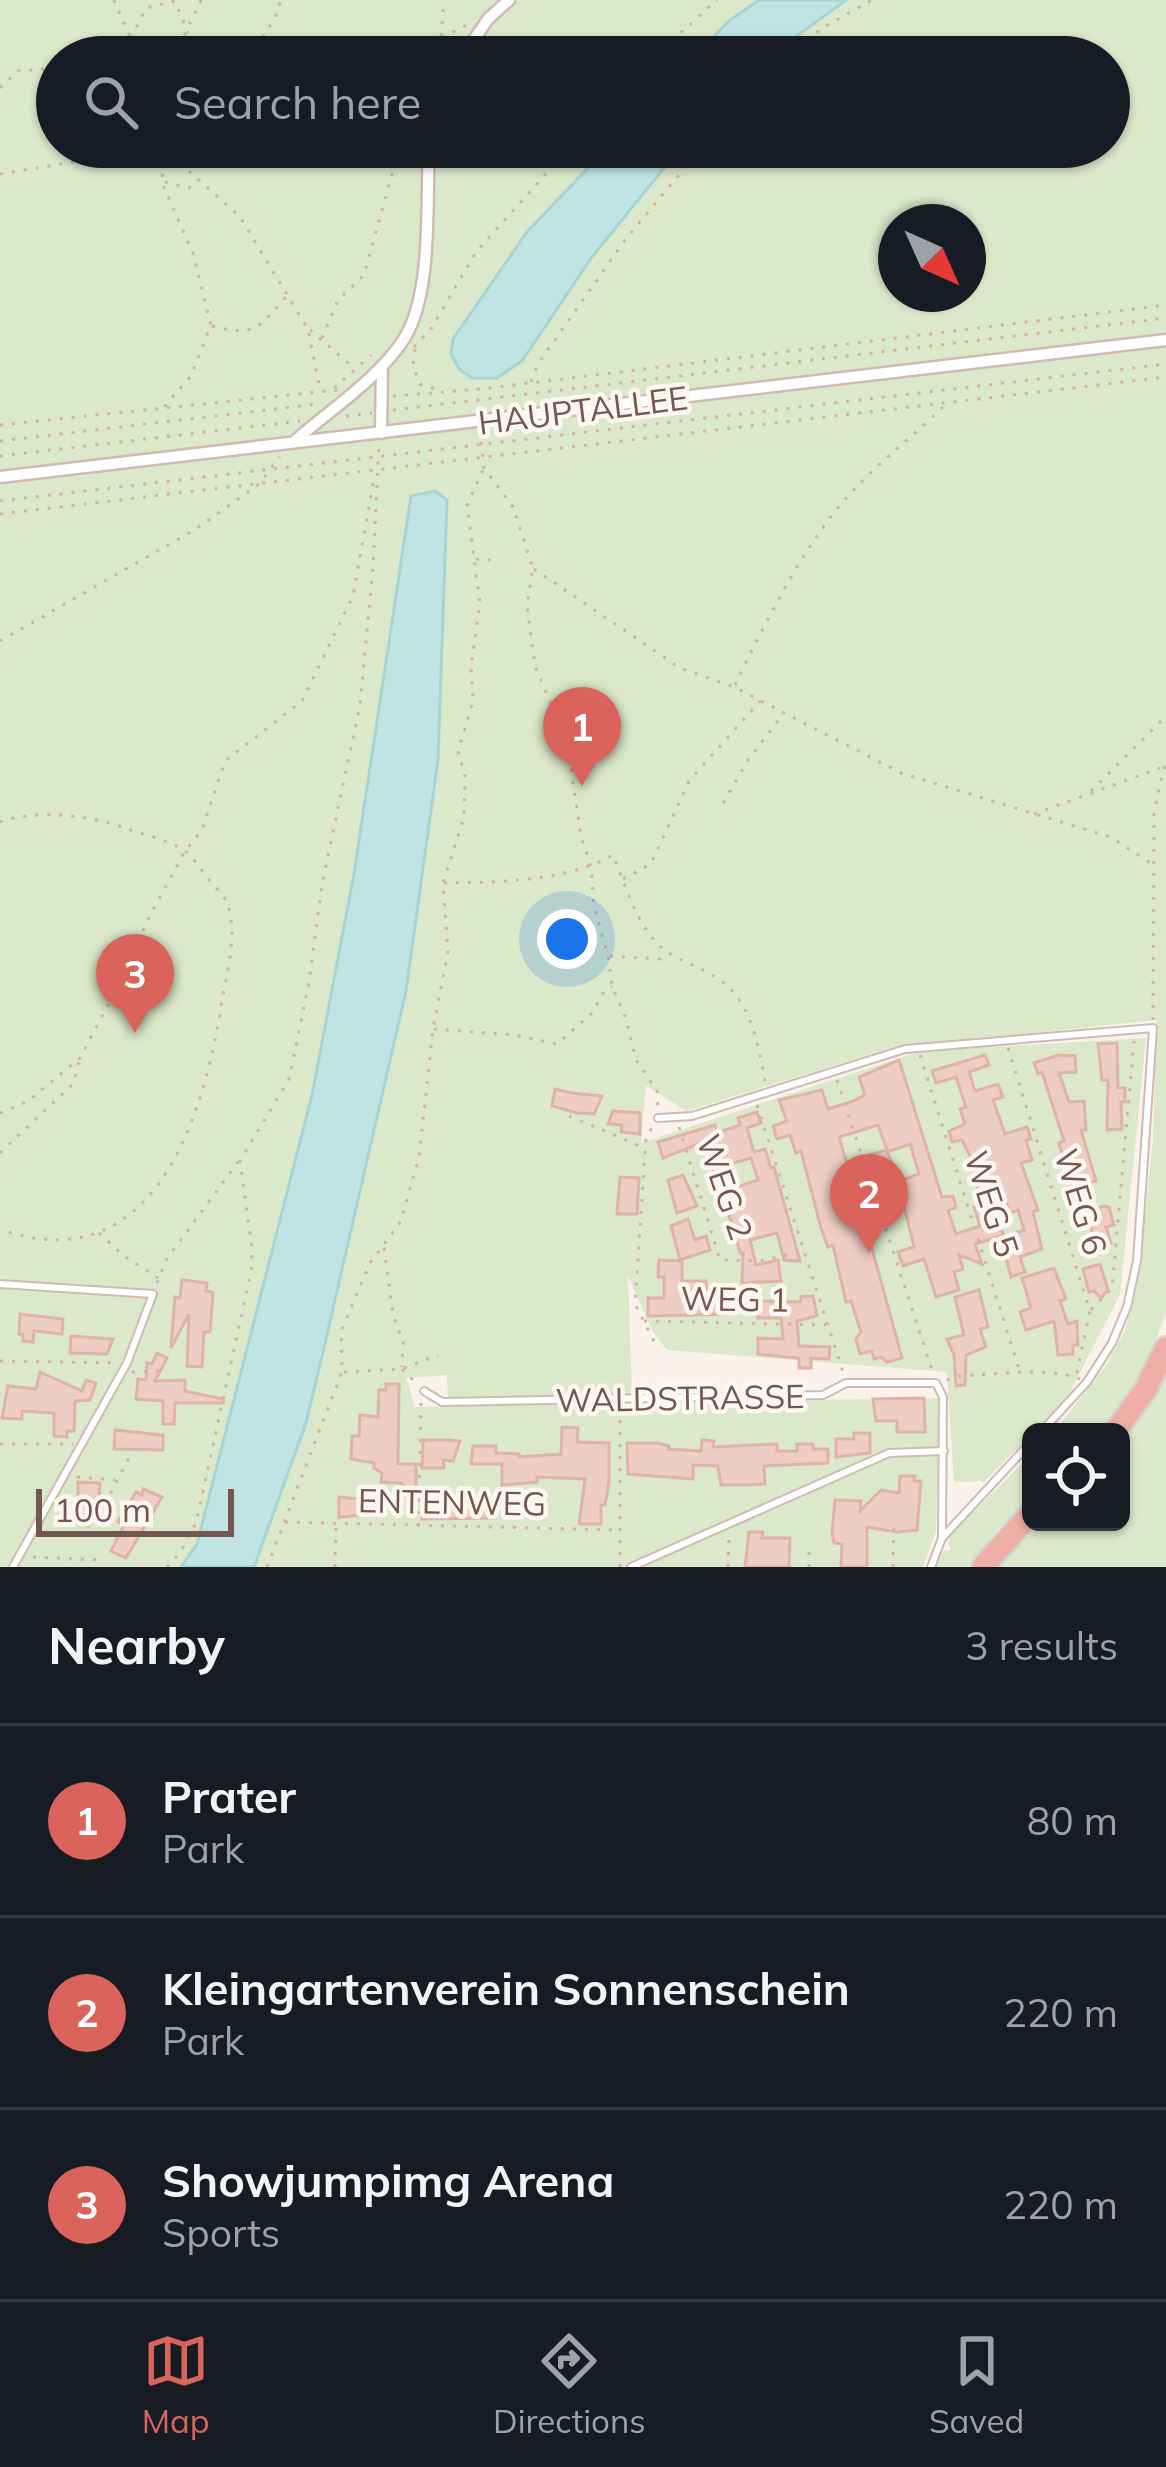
<!DOCTYPE html>
<style>
body{margin:0;font-family:Mulish,sans-serif;background:#242831;color:#f1f3f6}
.controls{position:absolute;right:36px;bottom:36px;display:grid;overflow:hidden;border-radius:18px;box-shadow:0 3px 9px #0004}
.controls button{width:108px;height:108px;display:grid;place-items:center;padding:0;border:0;border-bottom:3px solid #363941;background:#171b24;color:#f1f3f6;font:60px sans-serif}
.compass{position:absolute;left:878px;top:204px;width:108px;height:108px;border-radius:50%;background:#171b24;box-shadow:0 3px 9px #0004;rotate:135deg}
.scale{position:absolute;left:36px;bottom:30px;width:198px;box-sizing:border-box;padding-left:12px;border:6px solid #74574f;border-top:0;font-size:33px;line-height:42px;white-space:nowrap;color:#74574f;-webkit-text-stroke:9px #fef7f1;paint-order:stroke}
.you{position:absolute;left:567px;top:939px;width:42px;height:42px;margin:-30px;border:9px solid #fff;border-radius:50%;background:#1a73e8;box-shadow:0 0 0 18px #1a73e833}
.badge{display:grid;place-items:center;width:78px;height:78px;border-radius:50%;background:#da635b;color:#fff;font-size:39px;font-weight:700}
.pin{position:absolute;translate:-50% -99px;filter:drop-shadow(0 3px 6px #0008)}
.pin::after{content:'';position:absolute;top:63px;width:42px;height:36px;background:inherit;clip-path:polygon(0 0,100% 0,50% 100%)}
.list{margin:0;padding:0;list-style:none}
h2{display:flex;justify-content:space-between;align-items:center;height:156px;margin:0;padding:0 48px;font-size:51px}
h2 small{font-size:39px;font-weight:400;color:#9ea1a6}
.list li{display:grid;grid-template-columns:78px 1fr auto;gap:36px;align-items:center;box-sizing:border-box;height:192px;padding:0 48px;border-top:3px solid #363941}
.list b{display:block;font-size:45px;white-space:nowrap}
.list p{margin:0;font-size:39px;white-space:nowrap;color:#9ea1a6}
.list em{font-size:39px;font-style:normal;color:#9ea1a6}
.icon{flex:none;width:66px;height:66px;fill:none;stroke:currentColor;stroke-width:2;stroke-linecap:round;stroke-linejoin:round}
.map{position:relative;flex:none;width:1166px;height:1567px;overflow:hidden}
.search{position:absolute;background:#171b24;box-shadow:0 3px 9px #0004;left:36px;right:36px;top:36px;height:132px;display:flex;align-items:center;gap:30px;box-sizing:border-box;padding:0 42px;border-radius:66px;color:#9ea1a6;font-size:45px}
.sheet{height:732px;background:#171b24}
nav{display:flex;justify-content:space-around;align-items:center;box-sizing:border-box;height:168px;border-top:3px solid #363941;background:#171b24;font-size:33px;color:#9ea1a6}
nav a{display:grid;justify-items:center;gap:6px}
nav .on{color:#da635b}
.map>svg:first-child{display:block}
.green{fill:#dbe8ca;fill-rule:evenodd}
.water{fill:#c0e4e3;stroke:#a7d4d4;stroke-width:3}
.building{fill:#eecec4;stroke:#dfb3a6;stroke-width:3;fill-rule:evenodd}
.lines{fill:none;stroke-linecap:round;stroke-linejoin:round}
.service-casing{stroke:#cfbbb3;stroke-width:10}
.minor-casing{stroke:#cfbbb3;stroke-width:15}
.motorway-casing{stroke:#d8d0ce;stroke-width:26}
.path{stroke:#d3b1a7;stroke-width:3;stroke-dasharray:3 9;stroke-linecap:butt}
.service{stroke:#fff;stroke-width:6}
.minor{stroke:#fff;stroke-width:10}
.motorway{stroke:#efafa7;stroke-width:21}
.labels{text-anchor:middle;stroke-width:9;stroke-linejoin:round;paint-order:stroke}
.street-label{font-size:33px;fill:#74574f;stroke:#fef7f1}
</style>
<div class="map">
<svg width="1166" height="1567" viewBox="0 0 1166 1567">
<rect width="100%" height="100%" fill="#fbf2eb"/>
<g class="green">
<path d="M0,0h1166v1314l-25,62 -41,56h-46l53,-68 18,-34 12,-44 16,-145 3,-121 -266,28 -203,63 -41,-25 -5,57 280,-92 225,-13 -26,256 -52,102 -83,85 -31,1 -7,-110 -280,-22 -14,-18 -25,-56 4,118 -184,4 -1,-23 -41,3 9,29 524,-9 -3,134 -13,35h-923zM57,57h1052v90h-1052zM896,222h72v72h-72z"/>
<polygon points="1166,1370 1166,1567 995,1567 1035,1522 1121,1522 1121,1440 1148,1405"/>
<polygon points="1031,1455 1031,1497 998,1529 969,1567 935,1567 944,1550 951,1551 948,1541 954,1531"/>
</g>
<g class="water">
<polygon points="759,0 846,0 768,57 694,57 729,21"/>
<polygon points="608,147 681,147 592,257 522,361 497,378 472,378 459,369 451,354 453,339 527,232"/>
<polygon points="435,491 447,500 438,760 406,991 320,1365 306,1423 254,1567 181,1567 197,1544 312,1095 354,874 411,496"/>
</g>
<g class="building">
<polygon points="1117,1043 1118,1088 1125,1088 1125,1102 1121,1102 1122,1129 1107,1130 1108,1080 1102,1080 1098,1044"/>
<polygon points="985,1055 989,1065 969,1072 975,1091 998,1084 1003,1097 993,1100 1005,1134 1027,1127 1031,1139 1026,1140 1032,1160 1021,1163 1038,1210 1033,1212 1042,1249 1020,1257 1025,1272 1011,1277 1001,1238 1024,1230 1018,1210 1010,1213 1003,1191 980,1199 971,1158 962,1140 952,1142 949,1131 965,1124 960,1109 966,1107 956,1077 936,1083 932,1071"/>
<polygon points="1059,1055 1075,1056 1076,1072 1059,1073 1069,1102 1084,1101 1086,1130 1081,1130 1096,1181 1072,1188 1059,1143 1064,1141 1042,1072 1038,1074 1034,1063"/>
<path d="M899,1060l43,137 11,-1 3,11 -8,4 8,23 24,-8 -6,-19 12,-4 6,20 5,-2 7,14 -29,9 7,20 -23,-9 4,14 -9,3 5,18 -23,7 -12,-38 -21,7 -5,-14 16,-5 -16,-65 -15,5 -14,-28v-4l18,-5 -9,-25 -39,12 14,47 4,-1 3,11 -7,3 7,23 9,-3 5,15 -6,2 34,124 -15,4 -6,-5 -7,2 -2,-8 -12,3 -4,-15 5,-7 -10,-31 -5,1 -13,-57 -5,2 -7,-19 -20,-77 -5,2 -6,-18 -13,4 -4,-13 14,-5 -8,-21 43,-10 6,19 23,-7 14,-7 -6,-18zM910,1144l9,30 -19,7 -13,-29z"/>
<polygon points="555,1089 572,1093 602,1096 594,1114 577,1113 552,1106"/>
<polygon points="613,1111 640,1113 640,1134 621,1132 622,1125 608,1124"/>
<path d="M757,1112l4,11 -14,5 7,24 11,-3 6,19 3,-1 26,94 -16,-1 -7,-27 -27,7 6,25 22,-5 3,21 -39,2 1,-30h-3l-16,-55 -3,1 -15,-58 -43,17 -5,-16 57,-17 2,8 23,-8 -2,-7zM751,1158l7,22 -21,7 -7,-23z"/>
<polygon points="683,1175 697,1206 677,1213 668,1180"/>
<polygon points="620,1177 639,1178 637,1214 617,1214"/>
<polygon points="1104,1206 1109,1207 1114,1225 1106,1227 1111,1243 1095,1248 1088,1211"/>
<polygon points="688,1219 695,1240 706,1236 710,1250 680,1260 671,1226"/>
<polygon points="659,1260 682,1261 682,1281 706,1281 707,1301 730,1301 730,1314 648,1316 648,1298 664,1298 664,1277 658,1277"/>
<polygon points="1100,1264 1108,1290 1101,1298 1094,1291 1089,1292 1083,1269"/>
<polygon points="1054,1268 1066,1299 1060,1301 1068,1324 1077,1321 1078,1345 1073,1345 1073,1354 1058,1355 1054,1321 1026,1330 1020,1312 1031,1308 1022,1278"/>
<polygon points="182,1280 207,1283 206,1291 213,1292 210,1332 204,1332 202,1367 187,1366 189,1314 171,1348 175,1297 180,1298"/>
<polygon points="979,1290 988,1327 980,1329 986,1347 966,1355 965,1385 956,1386 954,1355 947,1339 964,1335 955,1297"/>
<polygon points="813,1296 817,1316 797,1321 799,1346 830,1347 829,1359 811,1358 811,1368 799,1368 799,1358 758,1354 758,1338 783,1339 781,1318 758,1318 759,1301 800,1302 801,1297"/>
<polygon points="20,1314 63,1319 62,1334 34,1331 33,1342 23,1341 23,1334 19,1334"/>
<polygon points="71,1336 113,1339 107,1354 70,1353"/>
<polygon points="157,1353 167,1358 155,1381 185,1380 185,1391 223,1399 223,1403 175,1403 174,1424 163,1424 163,1401 136,1399 138,1379 146,1380 147,1363 152,1364"/>
<polygon points="40,1372 82,1391 86,1380 96,1383 90,1400 75,1401 74,1431 67,1431 67,1437 54,1436 54,1413 22,1411 22,1419 2,1418 8,1386 36,1389"/>
<polygon points="386,1384 399,1384 398,1464 416,1464 416,1491 409,1491 401,1483 381,1482 382,1473 374,1468 374,1463 351,1459 352,1436 359,1436 360,1415 378,1417 379,1390 386,1390"/>
<polygon points="924,1398 925,1432 897,1432 897,1421 876,1421 873,1399"/>
<polygon points="562,1427 578,1428 577,1442 609,1443 609,1482 605,1505 601,1505 601,1524 579,1524 585,1479 537,1477 537,1482 502,1485 502,1464 471,1464 473,1446 496,1446 496,1453 519,1454 519,1457 561,1454"/>
<polygon points="115,1430 163,1435 163,1450 114,1449"/>
<polygon points="854,1433 870,1433 870,1453 836,1457 836,1439 854,1439"/>
<polygon points="423,1440 448,1440 460,1441 453,1461 443,1460 444,1468 422,1468"/>
<polygon points="702,1440 714,1441 713,1447 777,1444 777,1451 797,1451 797,1444 813,1444 813,1449 828,1449 828,1463 764,1466 765,1484 746,1485 721,1485 718,1466 693,1465 693,1479 628,1474 627,1443 658,1443 669,1446 668,1449 701,1451"/>
<polygon points="900,1476 915,1476 914,1481 921,1481 917,1530 897,1532 867,1527 867,1567 841,1567 842,1544 834,1543 832,1533 835,1500 861,1501 860,1511 881,1490 899,1493"/>
<polygon points="78,1482 100,1483 99,1502 93,1501 89,1526 75,1524 76,1516 69,1510 78,1500"/>
<polygon points="143,1489 162,1497 126,1558 111,1551 124,1525 118,1522 136,1492 142,1495"/>
<polygon points="339,1497 377,1501 376,1514 339,1517"/>
<polygon points="445,1500 494,1503 495,1518 422,1519 423,1507 444,1508"/>
<polygon points="749,1532 763,1532 762,1538 790,1538 789,1567 745,1567"/>
</g>
<g class="lines">
<g class="service-casing">
<g id="service">
<polyline points="658,1118 692,1116 905,1049 1153,1028 1137,1261 1127,1307 1112,1343 1087,1382 1041,1432"/>
<polyline points="0,1284 153,1294 127,1363 13,1567"/>
<polyline points="424,1391 442,1402 823,1395 846,1383 936,1383 943,1397 942,1538"/>
<polyline points="631,1567 889,1453 944,1451"/>
<polyline points="931,1567 942,1538 1031,1442"/>
</g>
</g>
<g class="minor-casing">
<g id="minor">
<polyline points="462,57 488,19 509,0"/>
<polyline points="381,433 382,366"/>
<path d="M296,440c35,-31 82,-61 108,-101 29,-46 22,-138 25,-192"/>
<polyline points="0,477 1166,340"/>
</g>
</g>
<g class="motorway-casing">
<g id="motorway">
<polyline points="1115,1432 1146,1389 1166,1348"/>
<polyline points="983,1567 1031,1513"/>
</g>
</g>
<g class="path">
<polyline points="114,0 139,57"/>
<polyline points="131,38 146,8 175,1 188,33"/>
<polyline points="442,38 470,23"/>
<polyline points="174,57 201,0"/>
<polyline points="249,57 275,18 281,0"/>
<polyline points="430,57 441,39 444,0"/>
<polyline points="654,57 717,0"/>
<polyline points="790,57 822,28 872,0"/>
<polyline points="0,88 18,71 57,68"/>
<polyline points="171,155 240,217 308,329 320,389"/>
<polyline points="161,162 164,188 193,253 211,325 191,376 164,407"/>
<polyline points="0,174 103,157 161,162 174,147"/>
<polyline points="165,182 189,188 199,179"/>
<path d="M212,326c44,12 48,0 76,-31"/>
<polyline points="310,330 355,369"/>
<polyline points="322,338 338,300 364,275 394,167 394,147"/>
<polyline points="414,347 431,329 476,252 570,147"/>
<polyline points="415,349 413,366 420,384 439,390"/>
<polyline points="531,382 538,364 625,240 702,147"/>
<polyline points="334,388 371,355"/>
<polyline points="393,396 481,389 1166,305"/>
<polyline points="393,410 1166,318"/>
<polyline points="346,416 372,413"/>
<polyline points="0,425 338,390"/>
<polyline points="480,430 484,468 513,507 533,568 527,606 535,666 567,743 581,836 591,867 594,906 608,956 612,986 626,1019 636,1060 657,1091 658,1109"/>
<polyline points="0,441 318,404"/>
<polyline points="0,456 300,421"/>
<polyline points="0,501 1166,364"/>
<polyline points="0,514 1166,377"/>
<polyline points="476,559 494,560"/>
<polyline points="534,569 680,668 734,687 901,773 1110,837 1154,865"/>
<polyline points="0,641 196,529 259,484 280,457"/>
<path d="M735,685c27,-55 55,-113 92,-163 33,-46 79,-79 119,-118"/>
<polyline points="1091,791 1166,716"/>
<polyline points="723,803 748,760 784,713"/>
<polyline points="1034,814 1160,768"/>
<path d="M0,822c36,-13 89,-7 125,6 18,7 45,12 60,23 9,7 17,20 24,29 5,6 14,14 17,21 13,28 1,71 -4,100 -18,117 -69,283 -222,228"/>
<polyline points="623,879 651,864 689,781 760,701"/>
<path d="M444,883c54,-1 121,-1 169,-28 12,30 26,77 54,97 15,10 35,16 50,26 36,23 41,69 49,107"/>
<polyline points="610,956 660,959 667,952"/>
<polyline points="1153,1020 1154,814 1166,757"/>
<polyline points="434,1029 515,1035 557,1044 592,1013 604,991 612,986"/>
<polyline points="1008,1048 1090,1311 1076,1377"/>
<polyline points="920,1055 1020,1372"/>
<polyline points="837,1080 933,1373"/>
<polyline points="757,1105 844,1375"/>
<polyline points="0,1113 28,1101 80,1058 129,965 146,923 185,851 202,830 225,761 302,701 353,596 374,479"/>
<polyline points="569,1116 645,1148"/>
<polyline points="679,1127 720,1260 760,1261 804,1251"/>
<polyline points="0,1153 73,1084 79,1061"/>
<polyline points="99,1233 124,1256 158,1278"/>
<polyline points="384,1248 393,1314 403,1342 402,1367"/>
<polyline points="157,1283 166,1260 238,1162"/>
<polyline points="1091,1310 1112,1288 1134,1041"/>
<polyline points="644,1321 826,1325"/>
<polyline points="654,1341 635,1304 646,1138 654,1124"/>
<polyline points="0,1361 119,1363"/>
<polyline points="402,1369 418,1385"/>
<polyline points="132,1372 160,1371"/>
<polyline points="344,1372 402,1369 438,1355"/>
<path d="M947,1380l10,-4c38,-1 86,-10 123,3"/>
<polyline points="0,1444 73,1444"/>
<polyline points="77,1477 115,1480"/>
<polyline points="105,1504 132,1452"/>
<polyline points="285,1522 619,1530"/>
<polyline points="418,1526 421,1403"/>
<polyline points="33,1557 103,1560"/>
<polyline points="167,1567 180,1553 196,1523 251,1272 252,1248 240,1161 289,1079 309,983 322,884 360,705 373,568 379,443"/>
<polyline points="267,1567 342,1372 341,1331 370,1263 401,1221 419,1157 433,1029 448,952 443,883 464,817 465,776 458,751 473,701 471,666 480,603 467,505 484,468"/>
<polyline points="335,1567 336,1526"/>
<polyline points="620,1567 620,1407"/>
<polyline points="728,1567 729,1537"/>
<polyline points="809,1567 809,1548"/>
<polyline points="893,1567 894,1521"/>
</g>
<use href="#service" class="service"/>
<use href="#minor" class="minor"/>
<use href="#motorway" class="motorway"/>
</g>
<g class="labels">
<g class="street-label">
<text transform="translate(583 410) rotate(-7)" y="12">HAUPTALLEE</text>
<text transform="translate(725 1187) rotate(71)" y="12">WEG 2</text>
<text transform="translate(1081 1202) rotate(73)" y="12">WEG 6</text>
<text transform="translate(992 1204) rotate(72)" y="12">WEG 5</text>
<text transform="translate(735 1299) rotate(1)" y="12">WEG 1</text>
<text transform="translate(680 1398) rotate(-1)" y="12">WALDSTRASSE</text>
<text transform="translate(452 1502) rotate(1)" y="12">ENTENWEG</text>
</g>
</g>
</svg>
<div class="controls">
<button><svg class="icon" aria-label="locate" viewBox="0 0 24 24"><circle cx="12" cy="12" r="6"/><path d="M12 2v4M12 18v4M2 12h4M18 12h4"/></svg></button>
</div>
<svg class="compass" viewBox="-18 -18 36 36"><path d="M0-13l5 13h-10z" fill="#e53935"/><path d="M0 13l5-13h-10z" fill="#9ea1a6"/></svg>
<div class="scale">100 m</div>
<div class="you"></div>
<div class="pin badge" style="left:582px;top:786px">1</div>
<div class="pin badge" style="left:869px;top:1253px">2</div>
<div class="pin badge" style="left:135px;top:1033px">3</div>
<div class="search"><svg class="icon" aria-label="search" viewBox="0 0 24 24"><circle cx="10" cy="10" r="6"/><path d="M15 15l6 6"/></svg>Search here</div>
</div>
<section class="sheet">
<h2>Nearby<small>3 results</small></h2>
<ul class="list">
<li><span class="badge">1</span><div><b>Prater</b><p>Park</p></div><em>80 m</em></li>
<li><span class="badge">2</span><div><b>Kleingartenverein Sonnenschein</b><p>Park</p></div><em>220 m</em></li>
<li><span class="badge">3</span><div><b>Showjumpimg Arena</b><p>Sports</p></div><em>220 m</em></li>
</ul>
</section>
<nav>
<a class="on"><svg class="icon" aria-label="map" viewBox="0 0 24 24"><path d="M3 6l6-2 6 2 6-2v14l-6 2-6-2-6 2zM9 4v14M15 6v14"/></svg>Map</a>
<a><svg class="icon" aria-label="directions" viewBox="0 0 24 24"><path d="M12 3l9 9-9 9-9-9zM9 14v-3h6M13 9l2 2-2 2"/></svg>Directions</a>
<a><svg class="icon" aria-label="saved" viewBox="0 0 24 24"><path d="M7 4h10v16l-5-4-5 4z"/></svg>Saved</a>
</nav>
